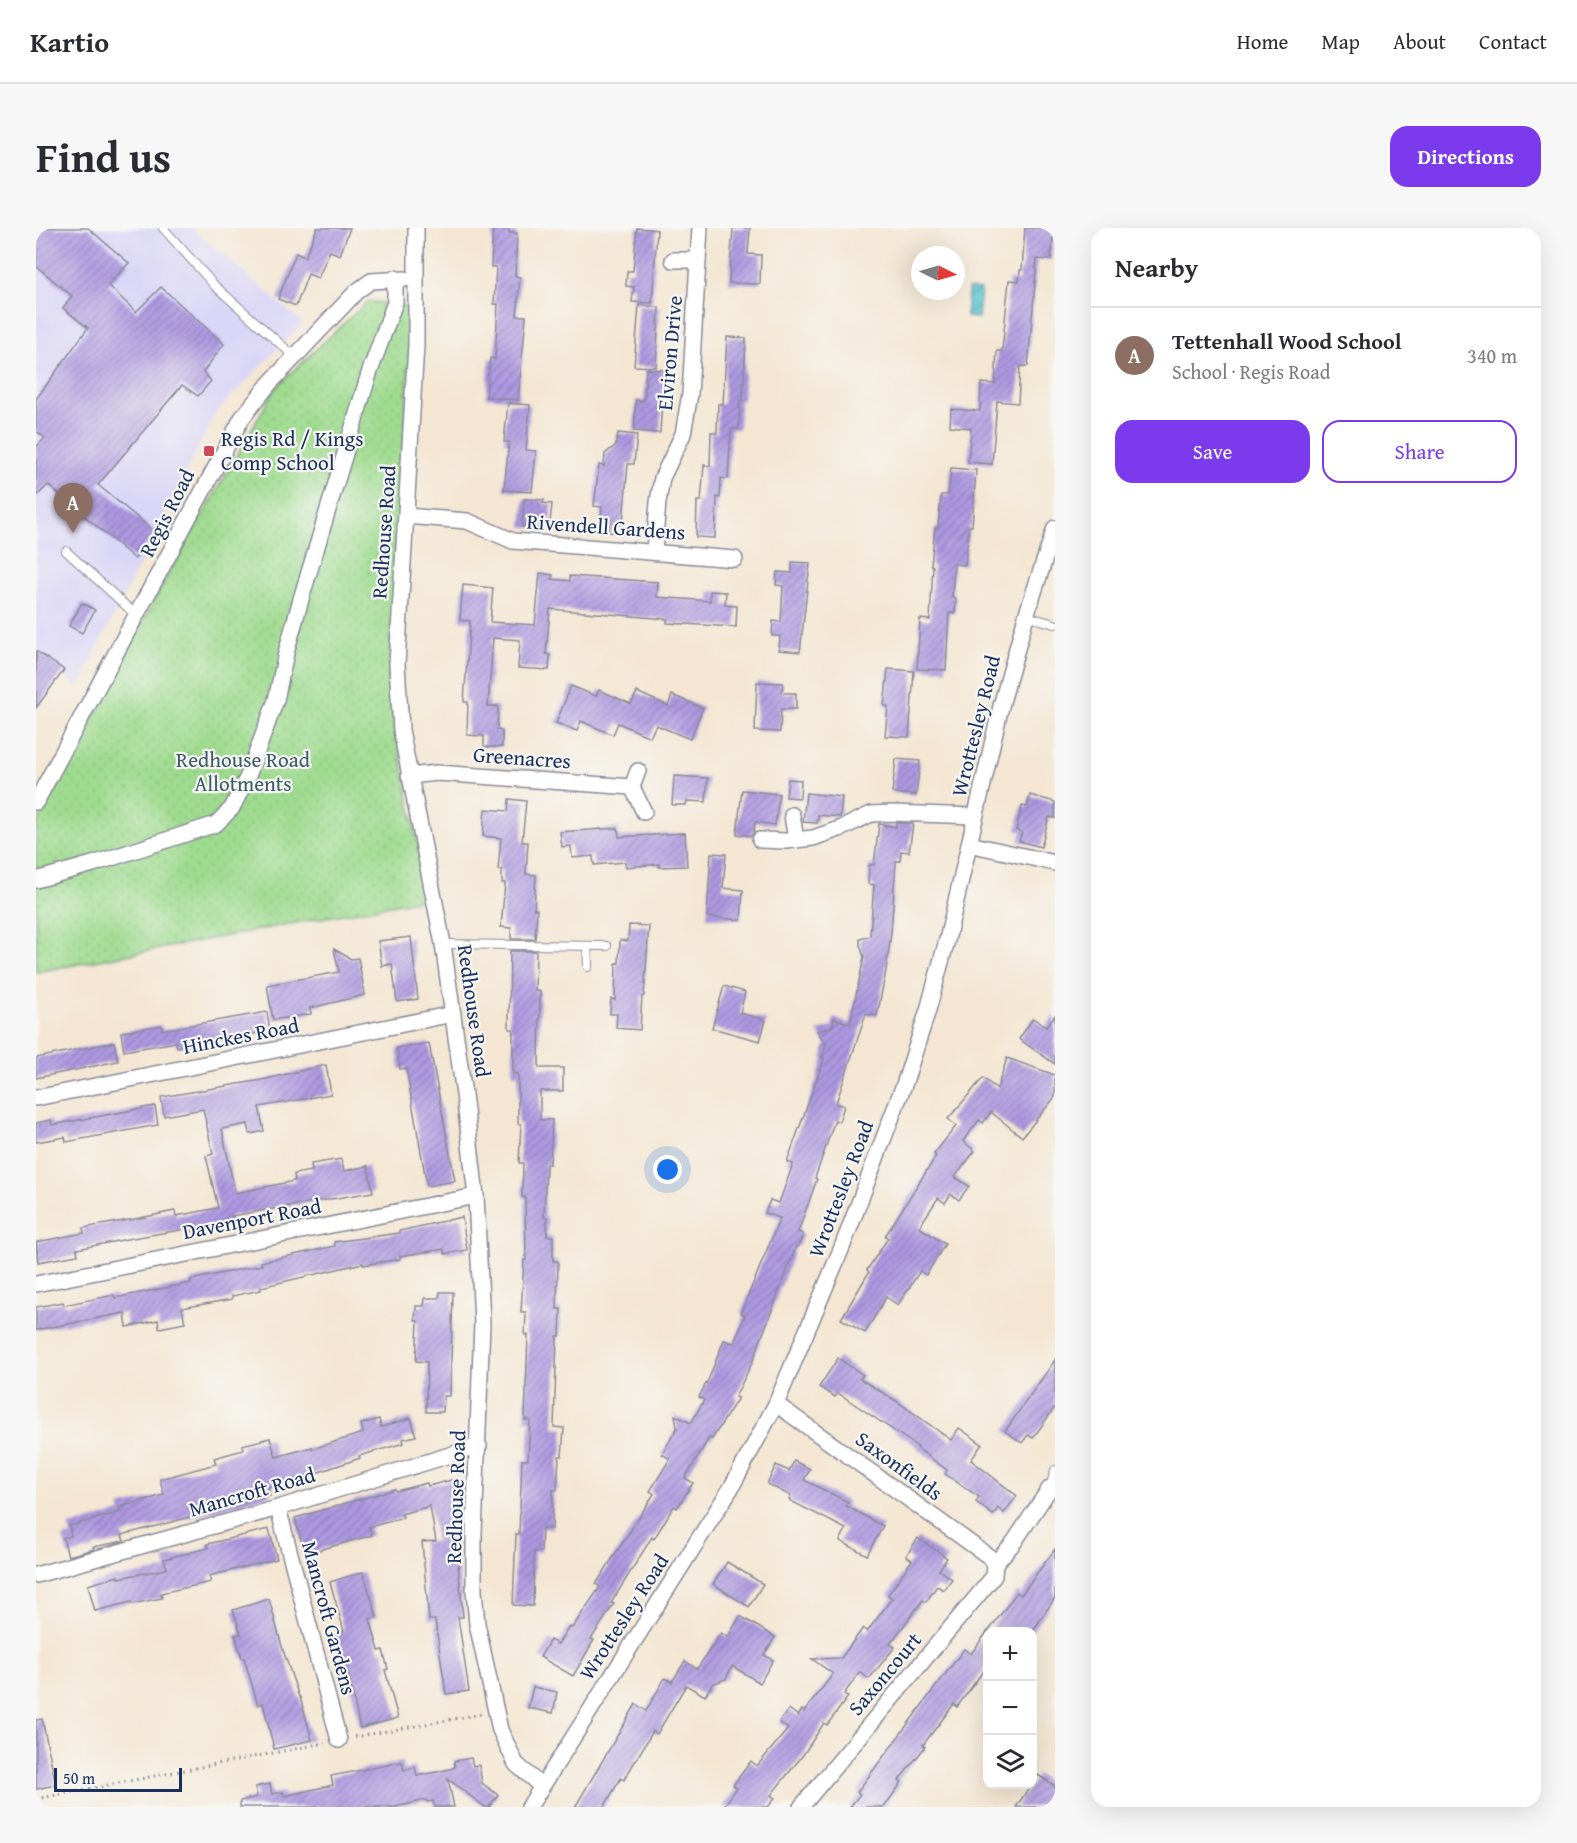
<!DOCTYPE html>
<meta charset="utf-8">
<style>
body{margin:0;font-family:"Gentium Book Plus",serif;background:#f7f7f7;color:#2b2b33}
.controls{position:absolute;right:18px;bottom:18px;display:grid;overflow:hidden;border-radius:12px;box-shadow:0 6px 24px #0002}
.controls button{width:54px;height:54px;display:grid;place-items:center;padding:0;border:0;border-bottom:2px solid #e1e1e2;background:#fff;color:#2b2b33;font:30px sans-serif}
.compass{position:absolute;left:875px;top:18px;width:54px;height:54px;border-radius:50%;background:#fff;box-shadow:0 6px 24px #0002;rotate:95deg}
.scale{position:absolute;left:18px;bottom:15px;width:128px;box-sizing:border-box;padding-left:6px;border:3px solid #1b2f5e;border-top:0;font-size:16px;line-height:21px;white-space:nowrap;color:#1b2f5e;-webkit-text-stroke:4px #f6f6f2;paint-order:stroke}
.you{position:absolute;left:632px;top:942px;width:21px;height:21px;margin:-15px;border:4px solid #fff;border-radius:50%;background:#1a73e8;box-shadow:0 0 0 9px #1a73e833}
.badge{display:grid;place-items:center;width:39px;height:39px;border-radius:50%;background:#7c3aed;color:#fff;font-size:20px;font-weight:700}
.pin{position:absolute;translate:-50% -50px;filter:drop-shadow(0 2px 3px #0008)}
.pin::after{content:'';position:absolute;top:32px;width:21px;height:18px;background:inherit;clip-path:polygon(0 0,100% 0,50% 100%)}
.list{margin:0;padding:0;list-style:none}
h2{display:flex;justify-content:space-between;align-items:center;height:78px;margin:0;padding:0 24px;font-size:26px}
h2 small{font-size:20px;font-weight:400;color:#7c7c81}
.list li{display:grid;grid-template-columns:39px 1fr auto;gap:18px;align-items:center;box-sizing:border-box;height:96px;padding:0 24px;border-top:2px solid #e1e1e2}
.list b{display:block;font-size:22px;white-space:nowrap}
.list p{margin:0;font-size:20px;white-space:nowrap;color:#7c7c81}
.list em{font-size:20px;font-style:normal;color:#7c7c81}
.actions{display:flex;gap:12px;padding:18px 24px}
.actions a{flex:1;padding:14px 0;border:2px solid #7c3aed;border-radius:18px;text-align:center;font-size:21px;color:#7c3aed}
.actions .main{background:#7c3aed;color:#fff}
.icon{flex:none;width:33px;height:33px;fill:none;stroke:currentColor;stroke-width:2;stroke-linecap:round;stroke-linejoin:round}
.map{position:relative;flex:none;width:1019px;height:1579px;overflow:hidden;border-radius:18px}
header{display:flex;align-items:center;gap:36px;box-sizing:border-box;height:84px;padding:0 30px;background:#fff;border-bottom:2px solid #e1e1e2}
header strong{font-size:28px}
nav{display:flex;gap:33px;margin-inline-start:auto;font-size:21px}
.intro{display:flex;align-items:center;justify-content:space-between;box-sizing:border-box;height:144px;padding:0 36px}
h1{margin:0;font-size:42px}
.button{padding:15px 27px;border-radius:18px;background:#7c3aed;color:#fff;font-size:21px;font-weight:700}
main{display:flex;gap:36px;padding:0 36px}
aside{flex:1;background:#fff;border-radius:18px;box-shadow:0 6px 24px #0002}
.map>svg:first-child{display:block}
.built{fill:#dad6f7}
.park{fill:url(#park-dots);stroke:#5d8576;stroke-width:1.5}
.water{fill:url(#water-waves);stroke:#3a7a96;stroke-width:1.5}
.building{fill:url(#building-hatch)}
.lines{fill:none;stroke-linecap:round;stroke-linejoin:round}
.lane-casing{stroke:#888a98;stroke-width:10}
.street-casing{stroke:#888a98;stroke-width:18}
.path{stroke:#888a98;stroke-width:3;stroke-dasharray:1.5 4.5;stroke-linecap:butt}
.lane{stroke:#fff;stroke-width:8}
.street{stroke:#fff;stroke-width:15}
.poi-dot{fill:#d1495b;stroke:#f6f6f2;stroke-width:2}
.labels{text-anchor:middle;stroke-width:4.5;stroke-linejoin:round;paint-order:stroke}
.street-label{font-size:21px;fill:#1b2f5e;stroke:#f6f6f2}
.poi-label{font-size:21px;fill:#1b2f5e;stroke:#f6f6f2;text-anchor:start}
.park-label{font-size:21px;fill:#3c5a6a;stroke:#f6f6f2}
</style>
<header>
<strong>Kartio</strong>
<nav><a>Home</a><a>Map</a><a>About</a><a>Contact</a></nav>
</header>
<div class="intro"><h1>Find us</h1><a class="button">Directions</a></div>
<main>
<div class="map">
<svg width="1019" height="1579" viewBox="0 0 1019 1579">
<defs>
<pattern id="park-dots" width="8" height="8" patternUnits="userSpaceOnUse" patternTransform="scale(1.5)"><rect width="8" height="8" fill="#9fdb8f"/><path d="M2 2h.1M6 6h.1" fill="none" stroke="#88bc7e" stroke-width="1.8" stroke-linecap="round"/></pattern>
<pattern id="water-waves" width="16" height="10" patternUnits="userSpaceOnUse" patternTransform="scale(1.5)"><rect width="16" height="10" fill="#58c5cf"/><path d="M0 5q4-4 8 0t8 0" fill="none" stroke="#48a0ab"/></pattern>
<pattern id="building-hatch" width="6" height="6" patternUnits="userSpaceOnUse" patternTransform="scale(1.5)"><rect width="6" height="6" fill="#ae99e1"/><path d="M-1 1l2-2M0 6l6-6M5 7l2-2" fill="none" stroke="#8d7dba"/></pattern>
</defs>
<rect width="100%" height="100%" fill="#f6f6f2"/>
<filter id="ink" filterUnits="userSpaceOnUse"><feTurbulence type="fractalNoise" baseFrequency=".0167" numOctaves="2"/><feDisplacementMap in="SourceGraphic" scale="12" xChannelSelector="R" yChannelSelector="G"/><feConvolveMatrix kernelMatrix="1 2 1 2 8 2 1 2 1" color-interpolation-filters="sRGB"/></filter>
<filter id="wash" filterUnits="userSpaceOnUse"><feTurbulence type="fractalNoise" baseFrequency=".008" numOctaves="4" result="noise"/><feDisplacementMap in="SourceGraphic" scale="24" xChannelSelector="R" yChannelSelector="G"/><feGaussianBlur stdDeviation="1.35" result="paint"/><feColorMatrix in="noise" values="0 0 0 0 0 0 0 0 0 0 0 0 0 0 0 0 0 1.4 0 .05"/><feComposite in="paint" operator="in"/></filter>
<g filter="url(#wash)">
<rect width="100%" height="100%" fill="#f4e6d2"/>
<polygon class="built" points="0,0 156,0 267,95 180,184 42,459 0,421"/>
<polygon class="park" points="332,73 373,79 373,136 352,463 392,670 0,744 0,598 126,358 240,159"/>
<polygon class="water" points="932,61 945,62 942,90 930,89"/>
<g id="blocks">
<g class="building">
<polygon points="0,0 52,0 93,35 72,57 100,84 125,59 188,116 167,144 175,153 162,168 146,157 62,257 119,304 99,331 12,257 0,269 0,219 9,210 0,203 0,171 52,100 27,80 36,68 0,38"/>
<polygon points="281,0 314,0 304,27 294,23 282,50 272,46 260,78 242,71 260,25 269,29"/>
<polygon points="457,0 473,0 473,5 481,5 479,48 484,49 481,88 490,88 482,172 450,169 454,130 459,131 462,76 458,76 460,39 455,39"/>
<polygon points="601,0 621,2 616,75 596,74 598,59 590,58 591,43 597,43"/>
<polygon points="697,0 714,0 712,26 725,27 724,56 693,55"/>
<polygon points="989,0 1018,0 1015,32 1001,31 992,138 984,138 982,175 961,173 956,236 932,234 935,200 914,198 915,181 944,183 945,155 959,156 961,123 966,123 973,52 983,53 984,42 986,42"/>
<polygon points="603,77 623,79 620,139 598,138"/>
<polygon points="691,109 710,110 707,172 704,172 703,201 695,201 692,251 685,250 684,270 681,269 679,310 660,309 661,273 665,273 668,237 674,238 675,204 681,205 682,176 687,176"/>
<polygon points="610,141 628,142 624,205 598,203 600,172 608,173"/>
<polygon points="472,175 494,177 490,222 500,223 496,264 468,262 473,214 468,214"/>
<polygon points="582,205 601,207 598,236 592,236 586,305 572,304 573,293 565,292 566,279 558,278 563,237 568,238 569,226 580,217"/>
<polygon points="915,240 940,242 936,298 933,298 929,337 918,336 916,369 920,370 919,385 913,385 910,442 881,441 884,391 894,392 897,338 895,337 899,300 902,300 905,267 912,267"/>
<polygon points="488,271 508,272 507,275 516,276 514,294 503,293 503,300 486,299"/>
<polygon points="756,334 774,335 764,424 743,422 744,408 736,408 737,393 745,394 747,358 740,357 741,344 756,345"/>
<polygon points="504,345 517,347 516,351 534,353 534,348 622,354 621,369 674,373 674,363 690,364 689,377 701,378 700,399 631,395 631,391 514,381 510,426 514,427 513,442 482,440 484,412 457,410 452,478 462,478 461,502 466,503 466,519 448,519 448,508 431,507 432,474 428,474 434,393 424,392 427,357 457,360 454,394 499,397"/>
<polygon points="46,375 59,382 46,405 33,398"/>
<polygon points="0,423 28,442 0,480"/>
<polygon points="852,441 878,443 873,509 849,508 852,478 848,478"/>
<polygon points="721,454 747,455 746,465 760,465 760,481 745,481 744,504 719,503"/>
<polygon points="535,458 560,468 563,462 595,476 601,464 632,478 636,467 667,480 654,511 620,497 614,509 582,495 577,507 545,493 541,503 520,495"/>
<polygon points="860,531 884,533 880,567 856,565"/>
<polygon points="638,548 672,550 670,574 651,573 650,577 636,577"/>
<polygon points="752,551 765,552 764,570 750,569"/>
<polygon points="706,562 743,566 739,597 719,594 718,604 715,608 701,606"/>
<polygon points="770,565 806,569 804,589 782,587 781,595 767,594"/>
<polygon points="994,567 1019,574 1019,590 1013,589 1005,619 983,613 986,604 980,602 986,578 991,579"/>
<polygon points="473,571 490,573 486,614 492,614 490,646 500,647 498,681 501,681 499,711 475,711 475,700 465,699 469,655 466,655 466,642 462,642 465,610 447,608 449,581 472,583"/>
<polygon points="860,595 877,596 873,624 865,623 864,633 860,633 855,705 850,743 841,788 830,786 800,875 808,878 803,894 799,892 779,950 781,951 762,1004 767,1006 762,1019 760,1018 716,1135 699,1169 702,1170 676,1211 673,1210 649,1250 657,1255 641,1280 638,1278 618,1311 616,1309 575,1375 578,1376 555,1411 558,1412 537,1448 504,1429 514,1412 522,1416 533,1398 536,1400 564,1359 560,1356 618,1266 614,1263 634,1231 626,1226 641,1200 639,1187 655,1195 668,1172 663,1169 673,1150 688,1112 698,1115 709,1087 705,1085 744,990 729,985 734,972 743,975 757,936 751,934 788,831 786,830 790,816 781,803 796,799 798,790 814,796 828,729 824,717 824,711 834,708 838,657 832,656 833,637 838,637 843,596 860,599"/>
<polygon points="582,600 583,609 649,605 651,638 623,639 623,636 590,639 589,634 558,637 557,628 536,630 535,618 526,619 524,604"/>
<polygon points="675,625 690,626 687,660 707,662 705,692 671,689"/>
<polygon points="593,697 613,698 608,768 606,768 604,802 580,800 581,786 574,786 575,771 579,772 580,735 583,735 584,712 592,713"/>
<polygon points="375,709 382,771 361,774 356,736 346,738 342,713"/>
<polygon points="298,721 315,731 322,730 329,767 274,780 275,786 237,792 231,757 303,744"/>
<polygon points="474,723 500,723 499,763 504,763 503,840 527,840 527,863 504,863 504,892 516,892 514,936 510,936 508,989 511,989 511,1008 517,1008 517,1033 522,1033 521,1081 525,1081 524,1108 521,1108 518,1199 528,1200 526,1228 523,1228 521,1262 517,1262 516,1301 506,1300 505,1324 498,1324 497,1378 477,1377 480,1306 483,1306 486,1232 492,1232 494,1192 489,1192 492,1107 489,1107 490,1084 485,1084 488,1032 490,1032 489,969 486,969 487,935 483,935 485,896 482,896 482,846 477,846 477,801 473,801"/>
<polygon points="688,758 709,764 704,785 730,792 724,813 676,800"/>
<polygon points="231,784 234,803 141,819 140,814 88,823 85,804 125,797 126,802"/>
<polygon points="1019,787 1019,836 983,811 997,790 1010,799"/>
<polygon points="78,814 82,833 0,850 0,830"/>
<polygon points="393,815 419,953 391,958 370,840 364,841 361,820"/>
<polygon points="971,830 1019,847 1019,869 986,909 955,884 947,895 943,892 927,913 939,923 919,949 933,958 923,972 915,966 909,975 902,970 883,999 909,1016 890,1047 884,1043 862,1077 850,1069 829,1105 805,1091 833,1044 831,1042 852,1010 849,1008 900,928 898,926 920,898 912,891 947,850 961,861"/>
<polygon points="290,837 295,866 223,879 228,903 214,906 212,896 186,901 199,965 259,953 258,946 276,943 275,936 305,931 308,943 332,938 337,964 195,988 196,997 156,1004 155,1000 91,1011 41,1021 42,1027 2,1034 0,1014 48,1005 47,1000 99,991 139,983 140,988 182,980 170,928 177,926 167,881 128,888 125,869 226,852"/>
<polygon points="119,878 122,897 30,914 29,909 0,914 0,895 15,892 16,897"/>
<polygon points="426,989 431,1022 409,1026 408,1021 364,1028 364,1031 327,1037 327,1035 225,1059 225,1062 196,1068 196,1071 146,1080 149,1095 123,1100 122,1092 91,1099 89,1085 0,1102 0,1079 27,1074 28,1077 78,1067 79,1070 155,1055 154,1052 226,1037 225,1034 299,1018 298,1014 363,1005 363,1003"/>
<polygon points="404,1064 417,1064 414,1168 408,1168 407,1184 390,1184 391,1134 380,1133 382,1093 379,1092 380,1078 388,1078 389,1070 403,1070"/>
<polygon points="802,1130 827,1147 824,1151 862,1174 915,1212 923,1200 946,1216 935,1232 981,1268 968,1285 962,1280 957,1287 940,1274 943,1269 909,1246 911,1242 881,1220 882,1219 802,1165 799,1169 783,1159"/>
<polygon points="1019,1132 1019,1179 997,1210 992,1207 986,1215 969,1203"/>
<polygon points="375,1190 380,1208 367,1211 368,1215 323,1228 324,1230 283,1244 232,1259 234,1268 86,1307 88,1313 57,1319 58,1321 32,1328 27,1310 35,1308 33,1298 85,1284 83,1279 128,1267 124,1251 180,1236 178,1230 207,1222 206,1217 234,1210 240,1229 276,1219 276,1221 327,1205 325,1196 343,1191 345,1199"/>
<polygon points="758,1233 774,1241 768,1252 812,1274 810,1278 847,1298 831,1327 804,1313 810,1301 753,1272 755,1268 731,1256 740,1237 753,1243"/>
<polygon points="420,1251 425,1270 419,1272 424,1303 419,1304 427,1389 422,1389 433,1463 410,1466 399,1392 393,1392 386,1314 400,1313 394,1278 365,1286 367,1290 333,1299 336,1307 269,1326 259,1290 359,1261 360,1263 391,1255 392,1258"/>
<polygon points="233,1301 241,1331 173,1348 175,1354 125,1365 126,1370 96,1376 95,1374 59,1383 52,1357 82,1348 82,1350 131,1341 128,1331 172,1320 171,1316"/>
<polygon points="882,1310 911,1330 903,1342 916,1351 908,1362 901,1358 890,1374 887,1372 854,1416 859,1419 833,1451 824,1444 808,1466 812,1469 791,1497 788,1495 767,1527 735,1567 739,1570 732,1579 687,1579 701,1560 697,1557 715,1533 721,1538 752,1501 743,1494 753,1481 762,1488 766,1482 768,1484 797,1446 776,1431 805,1430 827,1400 831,1404 856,1370 852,1367 876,1332 870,1328"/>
<polygon points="1019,1321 1019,1370 996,1404 952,1404 981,1364 985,1367"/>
<polygon points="691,1334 727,1356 713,1379 677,1356"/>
<polygon points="327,1344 341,1389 334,1391 343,1423 347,1422 352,1441 349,1442 362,1490 324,1500 306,1419 302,1420 299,1406 308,1403 294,1354"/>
<polygon points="233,1371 247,1422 263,1469 264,1469 276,1512 238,1521 227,1475 222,1477 208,1430 206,1430 199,1407 205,1406 197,1382"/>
<polygon points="704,1388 739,1409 728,1427 737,1432 724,1455 696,1438 690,1451 676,1456 669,1468 650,1457 621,1506 617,1503 588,1552 585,1550 568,1579 539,1579 600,1476 610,1483 629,1450 636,1454 649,1433 661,1441 685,1405 692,1409"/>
<polygon points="951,1404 951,1438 921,1479 918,1476 887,1517 889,1519 863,1552 866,1554 848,1579 814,1579 824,1566 821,1564 928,1421 935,1426"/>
<polygon points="497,1459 521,1464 517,1485 492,1480"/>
<polygon points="6,1491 20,1557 0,1561 0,1492"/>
<polygon points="435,1530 437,1538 443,1537 446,1555 462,1567 453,1579 449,1579 412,1551 418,1579 399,1579 397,1573 391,1574 390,1572 359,1579 204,1579 204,1573 221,1569 219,1559 234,1556 236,1566 247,1564 248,1568 297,1557 295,1548 366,1534 368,1542 379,1539 381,1548 414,1541 419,1539 418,1533"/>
<polygon points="1002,1547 1019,1558 1019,1579 980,1579"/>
</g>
</g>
</g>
<g filter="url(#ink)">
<use href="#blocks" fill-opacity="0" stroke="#888a98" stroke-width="1.5"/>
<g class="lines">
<g class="lane-casing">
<g id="lane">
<polyline points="127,0 179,58 259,129"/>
<polyline points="30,323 100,387"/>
<polyline points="990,388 1019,396"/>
<polyline points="407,716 571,718"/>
<polyline points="551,718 552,739"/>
<polyline points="1014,1260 1019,1242"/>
</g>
</g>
<g class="street-casing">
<g id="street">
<polyline points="380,0 380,117 361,436 365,502 407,716 429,874 440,968 446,1095 438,1306 438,1363 441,1396 464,1502 480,1536 505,1558"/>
<polyline points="637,32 662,32"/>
<polyline points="370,288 431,293 477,313 699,331"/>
<polyline points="618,323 622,274 626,250 647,206 654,166 664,0"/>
<polyline points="602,543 596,559 608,584"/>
<polyline points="373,548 401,545 596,559"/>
<polyline points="0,574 206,190 233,156 321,63 335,53 369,51"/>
<polyline points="756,587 760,612"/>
<polyline points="724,612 750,613 777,610 806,600 835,586 856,585 939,588"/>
<polyline points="933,616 1019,635"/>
<polyline points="0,652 57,636 180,596 196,580 212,548 240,472 250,425 265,371 333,146 359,74 359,50"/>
<polyline points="0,870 417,786"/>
<polyline points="0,1056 440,968"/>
<polyline points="740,1176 955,1330 959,1336"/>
<polyline points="242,1280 303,1512"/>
<polyline points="959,1336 978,1314 1014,1260"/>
<polyline points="0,1347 242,1280 443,1218"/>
<polyline points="493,1579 695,1260 740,1176 807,1017 869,854 892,782 911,712 965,478 990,388 1019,300"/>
<polyline points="765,1579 958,1348 959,1336"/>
</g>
</g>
<g class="path">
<polyline points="319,1509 445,1486"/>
<polyline points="0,1571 289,1515"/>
</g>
<use href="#lane" class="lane"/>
<use href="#street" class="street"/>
</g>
</g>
<rect class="poi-dot" x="167" y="217" width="12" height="12" rx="3"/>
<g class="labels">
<g class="street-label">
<text transform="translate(634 125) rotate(-85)" y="7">Elviron Drive</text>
<text transform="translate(131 285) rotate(-63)" y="7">Regis Road</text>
<text transform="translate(570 299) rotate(4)" y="7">Rivendell Gardens</text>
<text transform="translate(348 304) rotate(-86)" y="7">Redhouse Road</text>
<text transform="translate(940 498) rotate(-76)" y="7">Wrottesley Road</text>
<text transform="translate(486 530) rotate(4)" y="7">Greenacres</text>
<text transform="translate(438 783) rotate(82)" y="7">Redhouse Road</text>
<text transform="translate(205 808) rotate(-11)" y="7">Hinckes Road</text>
<text transform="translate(805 961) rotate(-69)" y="7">Wrottesley Road</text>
<text transform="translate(216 991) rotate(-11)" y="7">Davenport Road</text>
<text transform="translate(863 1238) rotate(36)" y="7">Saxonfields</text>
<text transform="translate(216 1264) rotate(-16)" y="7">Mancroft Road</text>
<text transform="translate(420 1269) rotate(-88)" y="7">Redhouse Road</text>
<text transform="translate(588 1389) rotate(-57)" y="7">Wrottesley Road</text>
<text transform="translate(293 1390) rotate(75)" y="7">Mancroft Gardens</text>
<text transform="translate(849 1446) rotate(-50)" y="7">Saxoncourt</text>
</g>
<g class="poi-label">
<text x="185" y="218">Regis Rd / Kings<tspan x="185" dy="24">Comp School</tspan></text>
</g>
<g class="park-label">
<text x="207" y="539">Redhouse Road<tspan x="207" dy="24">Allotments</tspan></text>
</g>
</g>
</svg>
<div class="controls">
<button>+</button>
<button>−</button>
<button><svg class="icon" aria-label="layers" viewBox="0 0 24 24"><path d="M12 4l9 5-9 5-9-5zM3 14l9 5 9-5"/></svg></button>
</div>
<svg class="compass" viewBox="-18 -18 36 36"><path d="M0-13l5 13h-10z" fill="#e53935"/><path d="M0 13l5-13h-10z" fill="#7c7c81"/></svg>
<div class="scale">50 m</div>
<div class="you"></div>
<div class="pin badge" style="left:37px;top:305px;background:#8d6e63">A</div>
</div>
<aside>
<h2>Nearby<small></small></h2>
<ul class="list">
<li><span class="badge" style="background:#8d6e63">A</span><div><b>Tettenhall Wood School</b><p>School · Regis Road</p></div><em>340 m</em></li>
</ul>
<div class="actions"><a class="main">Save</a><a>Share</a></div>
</aside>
</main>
